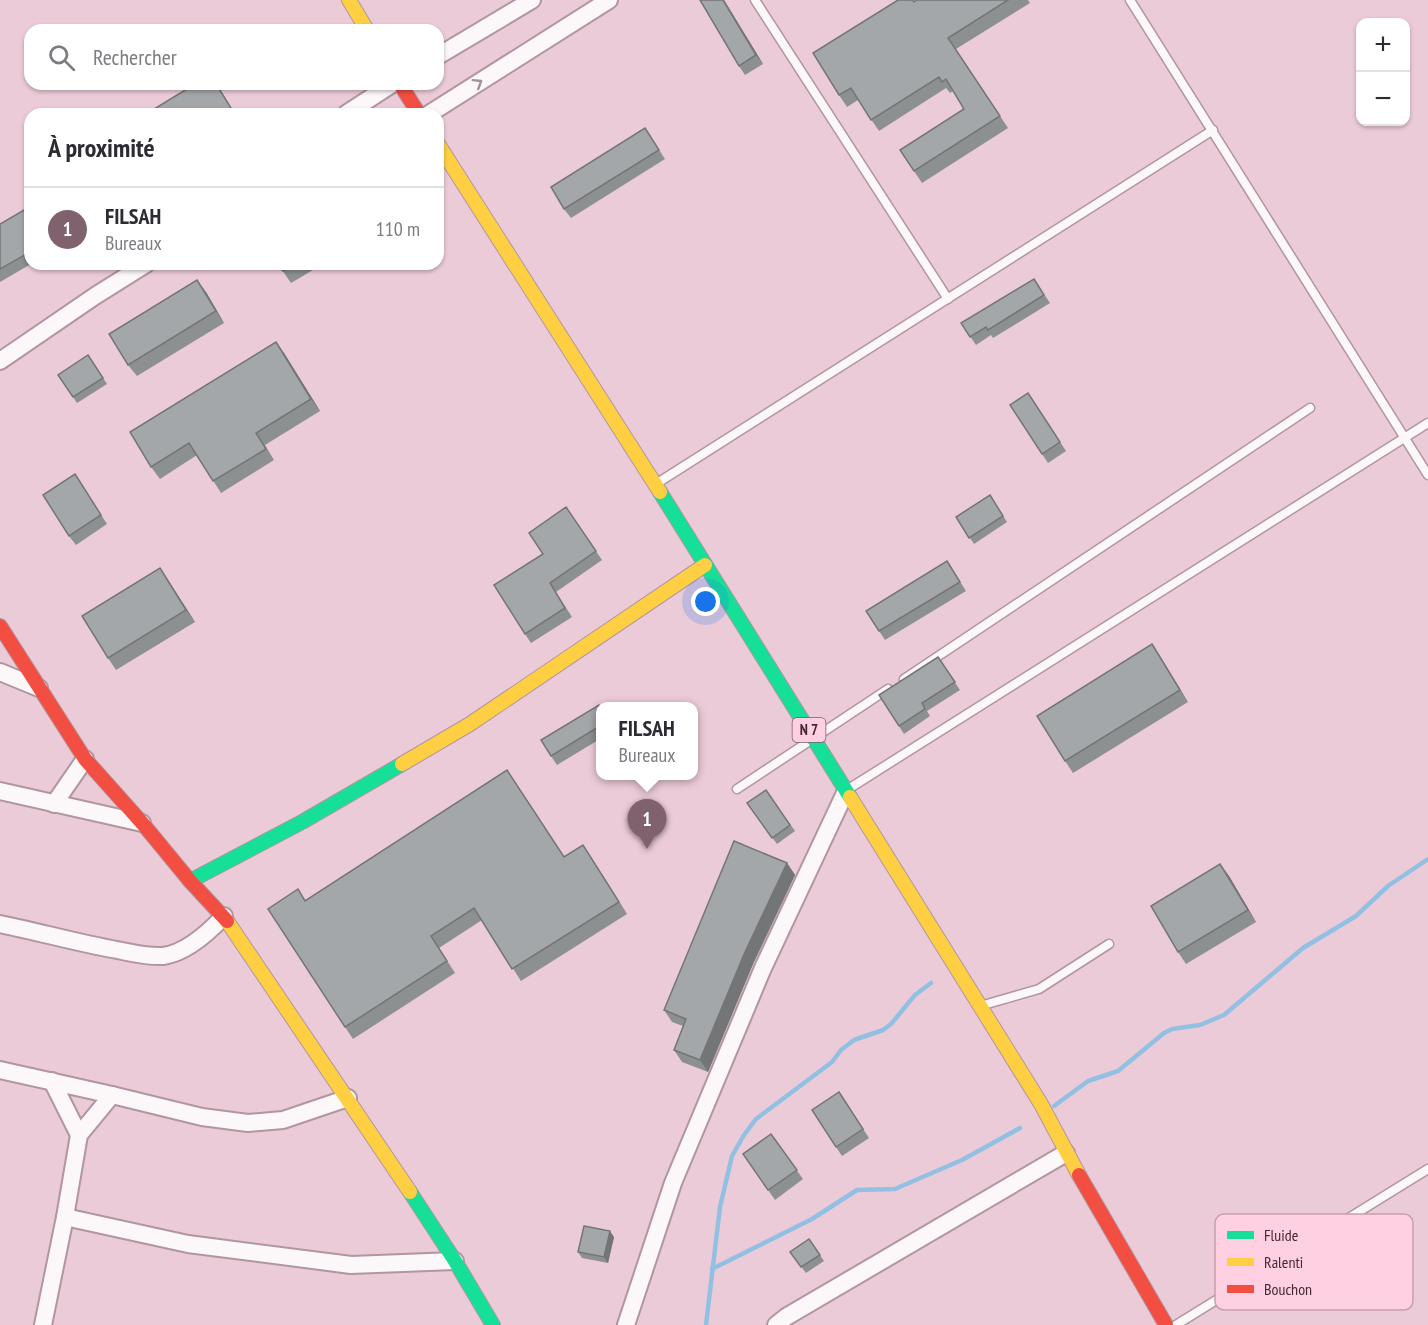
<!DOCTYPE html>
<html lang="fr">
<meta charset="utf-8">
<style>
body{margin:0;font-family:"PT Sans Narrow",sans-serif;background:#f2f2f3;color:#2b2b33}
.controls{position:absolute;right:18px;top:18px;display:grid;overflow:hidden;border-radius:12px;box-shadow:0 2px 4px #0004}
.controls button{width:54px;height:54px;display:grid;place-items:center;padding:0;border:0;border-bottom:2px solid #e1e1e2;background:#fff;color:#2b2b33;font:30px sans-serif}
.you{position:absolute;left:706px;top:602px;width:21px;height:21px;margin:-15px;border:4px solid #fff;border-radius:50%;background:#1a73e8;box-shadow:0 0 0 9px #1a73e833}
.badge{display:grid;place-items:center;width:39px;height:39px;border-radius:50%;background:#80616e;color:#fff;font-size:20px;font-weight:700}
.pin{position:absolute;translate:-50% -50px;filter:drop-shadow(0 2px 3px #0008)}
.pin::after{content:'';position:absolute;top:32px;width:21px;height:18px;background:inherit;clip-path:polygon(0 0,100% 0,50% 100%)}
.popup{position:absolute;left:596px;top:702px;width:102px;height:78px;box-sizing:border-box;display:grid;place-content:center;border-radius:12px;background:#fff;filter:drop-shadow(0 2px 4px #0005);font-size:20px;white-space:nowrap;color:#7c7c81}
.popup b{font-size:22px;color:#2b2b33}
.popup::after{content:'';position:absolute;left:50%;top:100%;margin-left:-12px;border:12px solid transparent;border-top-color:#fff}
.list{margin:0;padding:0;list-style:none}
h2{display:flex;justify-content:space-between;align-items:center;height:78px;margin:0;padding:0 24px;font-size:26px}
h2 small{font-size:20px;font-weight:400;color:#7c7c81}
.list li{display:grid;grid-template-columns:39px 1fr auto;gap:18px;align-items:center;box-sizing:border-box;height:84px;padding:0 24px;border-top:2px solid #e1e1e2}
.list b{display:block;font-size:22px;white-space:nowrap}
.list p{margin:0;font-size:20px;white-space:nowrap;color:#7c7c81}
.list em{font-size:20px;font-style:normal;color:#7c7c81}
.icon{flex:none;width:33px;height:33px;fill:none;stroke:currentColor;stroke-width:2;stroke-linecap:round;stroke-linejoin:round}
.map{position:relative;flex:none;width:1428px;height:1325px;overflow:hidden}
.search{position:absolute;background:#fff;box-shadow:0 2px 4px #0004;left:24px;top:24px;width:420px;height:66px;display:flex;align-items:center;gap:15px;box-sizing:border-box;padding:0 21px;border-radius:18px;color:#7c7c81;font-size:22px}
.panel{position:absolute;background:#fff;box-shadow:0 2px 4px #0004;left:24px;top:108px;width:420px;height:162px;border-radius:18px}
.map>svg:first-child{display:block}
.lines{fill:none;stroke-linecap:round;stroke-linejoin:round}
.stream{stroke:#92c0e2;stroke-width:4.5}
.lane-casing{stroke:#b195a1;stroke-width:11}
.street-casing{stroke:#b195a1;stroke-width:20}
.fast-casing{stroke:#b195a1;stroke-width:16}
.slow-casing{stroke:#b195a1;stroke-width:16}
.jam-casing{stroke:#b195a1;stroke-width:16}
.lane{stroke:#fcf7f9;stroke-width:8}
.street{stroke:#fcf7f9;stroke-width:16}
.fast{stroke:#16e098;stroke-width:14}
.slow{stroke:#ffcf43;stroke-width:14}
.jam{stroke:#f24e42;stroke-width:14}
.wall{fill:#8d9091}
.shaded-wall{fill:#737576}
.building{fill:#a4a7a9;stroke:#737576;stroke-width:1.5}
.oneway{stroke:#a19097}
.labels{text-anchor:middle;stroke-width:4.5;stroke-linejoin:round;paint-order:stroke}
.shield{fill:#fed0e2;stroke:#7d5a69;stroke-width:1.5}
.shield-label{font-size:15px;font-weight:bold;fill:#462835}
.key{fill:#fed0e2;stroke:#c79eae;stroke-width:1.5}
.key-label{font-size:16px;fill:#462835}
</style>
<div class="map">
<svg width="1428" height="1325" viewBox="0 0 1428 1325">
<rect width="100%" height="100%" fill="#eccbd9"/>
<g class="lines">
<g class="stream">
<polyline points="1054,1106 1088,1081 1118,1071 1164,1033 1172,1029 1200,1025 1224,1015 1303,948 1356,916 1388,886 1428,859"/>
<polyline points="712,1269 812,1219 857,1190 895,1189 962,1160 1020,1128"/>
<polyline points="706,1325 720,1207 732,1156 744,1135 756,1119 832,1062 841,1050 854,1040 883,1030 891,1024 915,995 931,983"/>
</g>
<g class="lane-casing">
<g id="lane">
<polyline points="755,0 948,299"/>
<polyline points="1130,0 1428,475"/>
<polyline points="659,482 1213,130"/>
<polyline points="904,679 1310,408"/>
<polyline points="850,788 1428,423"/>
<polyline points="737,789 888,689"/>
<polyline points="987,1004 1039,989 1109,944"/>
<polyline points="1176,1325 1428,1169"/>
</g>
</g>
<g class="street-casing">
<g id="street">
<polyline points="438,56 532,0"/>
<polyline points="346,114 392,84"/>
<polyline points="429,114 609,0"/>
<polyline points="0,361 95,296 146,264"/>
<polyline points="0,672 39,688"/>
<polyline points="0,791 142,823"/>
<polyline points="54,804 85,759"/>
<path d="M0,924c39,8 78,19 117,26 15,3 31,7 46,6 23,-3 46,-24 61,-40"/>
<polyline points="0,1070 112,1095 202,1117 248,1123 283,1120 348,1098"/>
<polyline points="52,1081 79,1135"/>
<polyline points="65,1217 188,1244 351,1265 455,1261"/>
<polyline points="43,1325 65,1217 79,1135 112,1095"/>
<polyline points="626,1325 673,1183 763,968 846,791"/>
<polyline points="776,1325 786,1317 1066,1153"/>
</g>
</g>
<g class="fast-casing">
<g id="fast">
<polyline points="660,492 850,797"/>
<polyline points="190,881 302,822 402,764"/>
<polyline points="410,1192 455,1261 493,1325"/>
</g>
</g>
<g class="slow-casing">
<g id="slow">
<polyline points="349,0 367,30"/>
<polyline points="438,144 660,492"/>
<polyline points="402,764 470,724 705,565"/>
<polyline points="850,797 1041,1104 1079,1175"/>
<polyline points="227,921 410,1192"/>
</g>
</g>
<g class="jam-casing">
<g id="jam">
<polyline points="400,84 419,114"/>
<polyline points="0,626 85,759 143,824 190,881 227,921"/>
<polyline points="1079,1175 1166,1325"/>
</g>
</g>
<use href="#lane" class="lane"/>
<use href="#street" class="street"/>
<use href="#fast" class="fast"/>
<use href="#slow" class="slow"/>
<use href="#jam" class="jam"/>
</g>
<g class="wall">
<polygon points="724,0 763,64 745,75 739,66"/>
<polygon points="898,0 914,0 915,1 917,0 1028,0 1030,3 956,49 1008,128 922,183 914,171 964,109 953,91 950,93 946,88 879,131 858,100 847,107 839,95"/>
<polygon points="195,84 217,84 235,114 146,114"/>
<polygon points="645,128 665,159 571,218 564,209"/>
<polygon points="30,218 31,264 0,282 0,224"/>
<polygon points="278,264 323,264 291,283"/>
<polygon points="1034,279 1050,303 993,338 991,335 976,345 961,323"/>
<polygon points="206,292 224,323 137,376 128,365"/>
<polygon points="284,353 320,411 265,445 274,460 221,493 197,455 160,479 151,467"/>
<polygon points="88,355 107,384 77,403 58,375"/>
<polygon points="1028,393 1066,451 1048,463 1042,454"/>
<polygon points="75,474 107,524 76,545 69,536"/>
<polygon points="990,495 1007,522 974,544 956,517"/>
<polygon points="566,507 602,560 556,592 572,617 531,643 525,634 543,554"/>
<polygon points="947,561 966,591 885,640 879,631"/>
<polygon points="168,580 195,622 116,670 108,658"/>
<polygon points="1152,644 1188,702 1073,773 1065,761"/>
<polygon points="938,657 960,690 927,711 930,716 904,734 879,695"/>
<polygon points="600,707 600,739 557,765 551,756"/>
<polygon points="515,782 564,857 583,845 627,914 521,981 482,920 439,948 455,973 353,1039 345,1027 306,901"/>
<polygon points="766,790 795,831 777,844 747,803"/>
<polygon points="787,863 795,875 753,964 708,1072 682,1062 674,1050 683,1026 672,1022 664,1010"/>
<polygon points="1220,864 1229,876 1256,922 1186,964 1178,952"/>
<polygon points="845,1101 869,1138 842,1156 836,1147"/>
<polygon points="771,1134 803,1179 775,1200 743,1154"/>
<polygon points="614,1237 608,1263 582,1258 578,1252"/>
<polygon points="809,1239 824,1261 806,1273 790,1252"/>
</g>
<g class="shaded-wall">
<polygon points="723,0 724,0 763,64 756,55"/>
<polygon points="197,280 206,292 224,323 216,311"/>
<polygon points="276,342 284,353 320,411 311,399"/>
<polygon points="160,568 168,580 195,622 186,610"/>
<polygon points="1152,644 1160,656 1188,702 1180,690"/>
<polygon points="583,845 591,857 627,914 619,902"/>
<polygon points="787,863 795,875 753,964 708,1072 700,1060 745,952"/>
<polygon points="1220,864 1229,876 1256,922 1248,910"/>
<polygon points="610,1231 614,1237 608,1263 604,1257"/>
</g>
<g class="building">
<polygon points="700,0 723,0 756,55 739,66"/>
<polygon points="898,0 913,0 914,2 917,0 1008,0 948,38 1000,116 914,171 900,150 964,109 946,79 942,82 939,77 871,120 851,88 839,95 813,53"/>
<polygon points="195,84 216,84 231,108 222,114 146,114"/>
<polygon points="645,128 659,150 564,209 551,187"/>
<polygon points="24,210 30,220 30,252 0,269 0,224"/>
<polygon points="278,264 295,264 283,271"/>
<polygon points="1034,279 1044,295 988,330 986,327 970,337 961,323"/>
<polygon points="197,280 216,311 128,365 109,334"/>
<polygon points="276,342 311,399 256,433 266,449 213,481 189,443 151,467 130,432"/>
<polygon points="88,355 103,378 73,397 58,375"/>
<polygon points="1028,393 1060,442 1042,454 1010,405"/>
<polygon points="75,474 101,515 69,536 43,495"/>
<polygon points="990,495 1003,516 969,538 956,517"/>
<polygon points="566,507 596,551 550,583 565,608 525,634 494,585 543,554 529,533"/>
<polygon points="947,561 960,582 879,631 866,611"/>
<polygon points="160,568 186,610 108,658 82,616"/>
<polygon points="1152,644 1180,690 1065,761 1037,716"/>
<polygon points="938,657 955,682 922,703 925,709 899,726 879,695"/>
<polygon points="599,705 600,707 600,726 551,756 541,740"/>
<polygon points="507,770 564,857 583,845 619,902 512,969 474,908 431,936 447,961 345,1027 268,909 298,889 305,901"/>
<polygon points="766,790 790,825 772,838 747,803"/>
<polygon points="734,841 787,863 745,952 700,1060 674,1050 686,1019 664,1010"/>
<polygon points="1220,864 1248,910 1178,952 1151,906"/>
<polygon points="839,1092 863,1129 836,1147 812,1110"/>
<polygon points="771,1134 797,1170 768,1190 743,1154"/>
<polygon points="584,1226 610,1231 604,1257 578,1252"/>
<polygon points="809,1239 820,1255 801,1267 790,1252"/>
</g>
<defs><path id="oneway-chevron" d="M-2-3.5L2.5 0L-2 3.5" fill="none" stroke-width="1.6" stroke-linecap="round" stroke-linejoin="round" transform="scale(1.5)"/></defs>
<use class="oneway" href="#oneway-chevron" transform="translate(478 83) rotate(-32)"/>
<g class="labels">
<rect class="shield" x="792.5" y="718" width="33" height="24" rx="4.5"/>
<g class="shield-label">
<text x="809" y="735">N 7</text>
</g>
</g>
<rect x="1215" y="1214" width="198" height="96" rx="9" class="key"/>
<rect x="1227" y="1231" width="27" height="8" fill="#16e098"/>
<rect x="1227" y="1258" width="27" height="8" fill="#ffcf43"/>
<rect x="1227" y="1285" width="27" height="8" fill="#f24e42"/>
<g class="key-label">
<text x="1264" y="1241">Fluide</text>
<text x="1264" y="1268">Ralenti</text>
<text x="1264" y="1295">Bouchon</text>
</g>
</svg>
<div class="controls">
<button>+</button>
<button>−</button>
</div>
<div class="you"></div>
<div class="pin badge" style="left:647px;top:849px">1</div>
<div class="popup"><b>FILSAH</b>Bureaux</div>
<div class="search"><svg class="icon" aria-label="search" viewBox="0 0 24 24"><circle cx="10" cy="10" r="6"/><path d="M15 15l6 6"/></svg>Rechercher</div>
<section class="panel">
<h2>À proximité<small></small></h2>
<ul class="list">
<li><span class="badge">1</span><div><b>FILSAH</b><p>Bureaux</p></div><em>110 m</em></li>
</ul>
</section>
</div>
